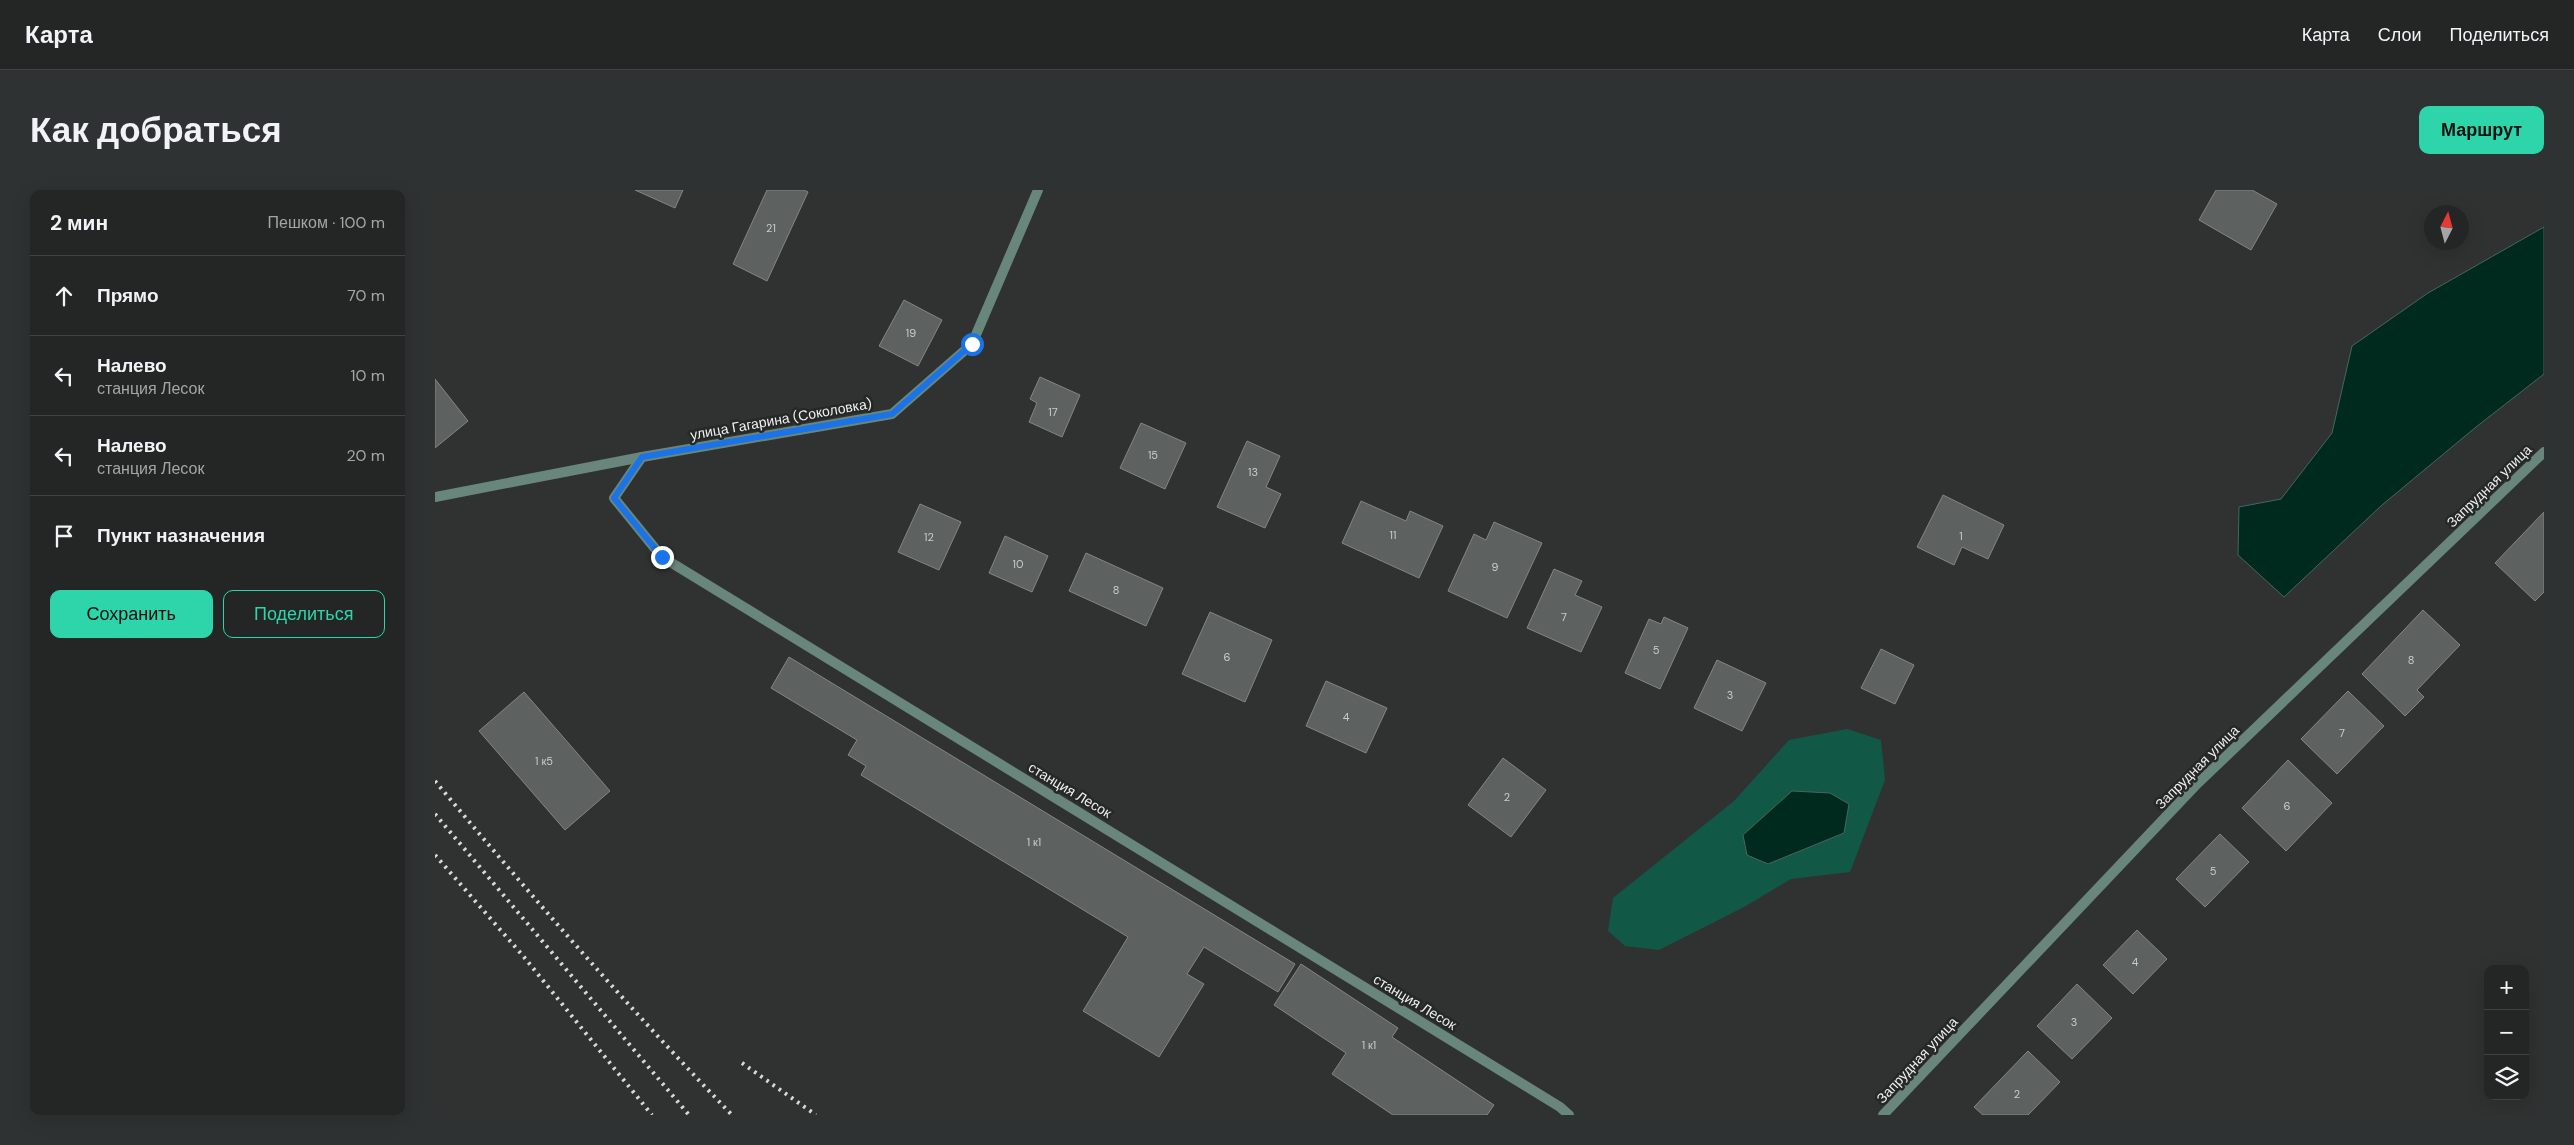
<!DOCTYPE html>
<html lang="ru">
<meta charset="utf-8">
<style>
body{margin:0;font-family:"DM Sans",sans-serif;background:#2f3232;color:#f1f3f6}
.controls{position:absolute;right:15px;bottom:15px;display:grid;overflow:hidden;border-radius:10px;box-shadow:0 5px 20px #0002}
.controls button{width:45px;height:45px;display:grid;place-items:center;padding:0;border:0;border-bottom:1px solid #404342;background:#232625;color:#f1f3f6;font:25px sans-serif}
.compass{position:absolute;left:1989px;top:15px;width:45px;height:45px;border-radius:50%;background:#232625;box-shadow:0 5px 20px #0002;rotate:6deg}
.stop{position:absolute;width:15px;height:15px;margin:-11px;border:4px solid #1a73e8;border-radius:50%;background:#fff}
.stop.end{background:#1a73e8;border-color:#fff;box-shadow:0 1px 5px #0008}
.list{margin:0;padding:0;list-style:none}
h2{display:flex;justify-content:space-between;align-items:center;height:65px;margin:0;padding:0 20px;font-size:21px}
h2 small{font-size:16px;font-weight:400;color:#a3a5a7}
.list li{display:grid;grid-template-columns:32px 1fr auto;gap:15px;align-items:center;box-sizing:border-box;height:80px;padding:0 20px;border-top:1px solid #404342}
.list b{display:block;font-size:19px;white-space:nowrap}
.list p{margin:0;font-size:16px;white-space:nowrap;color:#a3a5a7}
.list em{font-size:16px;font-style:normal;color:#a3a5a7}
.actions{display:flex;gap:10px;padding:15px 20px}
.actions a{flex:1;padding:11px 0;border:1px solid #2ed4aa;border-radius:10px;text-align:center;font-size:18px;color:#2ed4aa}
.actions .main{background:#2ed4aa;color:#111}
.icon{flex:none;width:28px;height:28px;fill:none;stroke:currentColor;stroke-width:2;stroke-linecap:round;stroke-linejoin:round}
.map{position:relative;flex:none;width:2109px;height:925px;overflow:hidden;border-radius:10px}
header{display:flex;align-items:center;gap:30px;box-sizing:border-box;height:70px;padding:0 25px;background:#232625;border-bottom:1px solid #404342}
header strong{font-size:24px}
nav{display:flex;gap:28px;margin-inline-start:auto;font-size:18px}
.intro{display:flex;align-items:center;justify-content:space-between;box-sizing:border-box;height:120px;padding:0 30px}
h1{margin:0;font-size:35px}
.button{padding:12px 22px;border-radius:10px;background:#2ed4aa;color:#111;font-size:18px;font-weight:700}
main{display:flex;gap:30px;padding:0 30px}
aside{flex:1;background:#232625;border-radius:10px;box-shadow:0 5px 20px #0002}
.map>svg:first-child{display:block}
.green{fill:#115946}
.water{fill:#002a1e;stroke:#47665d}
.building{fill:#5d615f;stroke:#828685}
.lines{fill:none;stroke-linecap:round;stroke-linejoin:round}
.street{stroke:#68867b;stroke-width:10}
.rail{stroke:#d7dad9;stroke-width:4;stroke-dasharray:2.5 5;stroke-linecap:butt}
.route{stroke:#1a73e8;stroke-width:6}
.labels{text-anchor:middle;stroke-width:5;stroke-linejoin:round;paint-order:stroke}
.number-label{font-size:11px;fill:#cacdcc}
.street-label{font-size:14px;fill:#eef1f0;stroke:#252827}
</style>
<header>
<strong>Карта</strong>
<nav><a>Карта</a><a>Слои</a><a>Поделиться</a></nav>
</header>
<div class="intro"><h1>Как добраться</h1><a class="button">Маршрут</a></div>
<main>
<aside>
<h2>2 мин<small>Пешком · 100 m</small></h2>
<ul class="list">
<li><svg class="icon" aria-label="ahead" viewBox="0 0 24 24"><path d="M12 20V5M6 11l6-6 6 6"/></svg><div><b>Прямо</b></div><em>70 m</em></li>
<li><svg class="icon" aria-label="left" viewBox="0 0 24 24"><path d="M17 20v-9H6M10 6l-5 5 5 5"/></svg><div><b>Налево</b><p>станция Лесок</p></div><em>10 m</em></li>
<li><svg class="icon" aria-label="left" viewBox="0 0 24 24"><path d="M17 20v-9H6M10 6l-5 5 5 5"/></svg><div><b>Налево</b><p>станция Лесок</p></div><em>20 m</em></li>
<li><svg class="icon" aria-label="arrive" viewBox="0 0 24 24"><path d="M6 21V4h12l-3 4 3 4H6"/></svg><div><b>Пункт назначения</b></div></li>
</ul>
<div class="actions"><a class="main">Сохранить</a><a>Поделиться</a></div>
</aside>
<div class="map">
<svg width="2109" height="925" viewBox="0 0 2109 925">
<rect width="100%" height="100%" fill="#2f3231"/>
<polygon class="green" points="1412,539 1446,550 1450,590 1415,682 1356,689 1309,717 1224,760 1190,756 1173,741 1178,708 1299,611 1354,550"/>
<g class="water">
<polygon points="2109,37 2109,184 2041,237 1947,315 1849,407 1803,365 1804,317 1846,309 1897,243 1917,156 1993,103"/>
<polygon points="1357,601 1395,603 1414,614 1409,643 1333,674 1312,665 1308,645"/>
</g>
<g class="building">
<polygon points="200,0 248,0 240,18"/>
<polygon points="332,0 369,0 373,2 332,91 298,74"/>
<polygon points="1781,0 1817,0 1842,14 1816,60 1764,30"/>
<polygon points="469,110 507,130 483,176 444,156"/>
<polygon points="605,187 645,205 627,247 594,232 602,213 595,209"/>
<polygon points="0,189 33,231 0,258"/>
<polygon points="706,233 751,253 730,299 685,278"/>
<polygon points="812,251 845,266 831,297 846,304 830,338 782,317"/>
<polygon points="1508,305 1569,335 1553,369 1527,357 1519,375 1482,357"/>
<polygon points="926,311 971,331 975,321 1008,336 984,388 907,353"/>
<polygon points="485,314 526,332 504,380 463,362"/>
<polygon points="2109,322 2109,402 2100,411 2060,373"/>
<polygon points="1059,332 1107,353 1072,428 1013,401 1039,344 1051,350"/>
<polygon points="570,346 613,366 597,402 554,383"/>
<polygon points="651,363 728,398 711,436 634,401"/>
<polygon points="1119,379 1147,391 1140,405 1167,417 1146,462 1092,438"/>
<polygon points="1988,420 2025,455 1982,500 1989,507 1970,526 1927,484"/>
<polygon points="775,422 837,450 810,512 747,484"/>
<polygon points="1229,427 1253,438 1225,499 1190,483 1214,429 1226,434"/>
<polygon points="1446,459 1479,475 1460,514 1426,498"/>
<polygon points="354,467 860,774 843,802 769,757 752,784 769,794 724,867 648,821 693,747 426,585 431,576 413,565 422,550 336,498"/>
<polygon points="1282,470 1331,493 1307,541 1259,518"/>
<polygon points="891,491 952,518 931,563 871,536"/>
<polygon points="1913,501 1949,536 1902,584 1866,549"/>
<polygon points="89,502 175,601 130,640 44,541"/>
<polygon points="1068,568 1111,600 1076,647 1033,615"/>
<polygon points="1853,570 1897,613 1851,661 1807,618"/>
<polygon points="1785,644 1814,672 1770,717 1741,689"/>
<polygon points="1702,740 1732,769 1698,804 1668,775"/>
<polygon points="866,774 963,838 957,847 1059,915 1052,925 958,925 897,884 911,863 839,815"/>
<polygon points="1642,794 1677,828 1637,869 1602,836"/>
<polygon points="1593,861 1625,892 1593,925 1548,925 1539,917"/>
</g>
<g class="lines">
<g class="street">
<polyline points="207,267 179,308 227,367 1125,917 1134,925"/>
<polyline points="0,307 207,267 457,224 537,154 603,0"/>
<polyline points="1448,925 1760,596 2109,262"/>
</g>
<g class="rail">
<path d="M0,591c96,115 193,226 297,334"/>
<polyline points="0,624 254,925"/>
<polyline points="0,665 89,767 217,925"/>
<polyline points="307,873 381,925"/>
</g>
</g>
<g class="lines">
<polyline class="route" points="227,367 179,308 207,267 457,224 537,154"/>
</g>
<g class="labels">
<g class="number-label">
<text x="336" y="42">21</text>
<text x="476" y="147">19</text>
<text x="618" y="226">17</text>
<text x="718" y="269">15</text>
<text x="818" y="286">13</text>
<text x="958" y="349">11</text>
<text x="1526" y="350">1</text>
<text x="494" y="351">12</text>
<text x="583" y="378">10</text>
<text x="1060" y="381">9</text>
<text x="681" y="404">8</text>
<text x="1129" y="431">7</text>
<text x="1221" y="464">5</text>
<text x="792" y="471">6</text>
<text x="1976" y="474">8</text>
<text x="1295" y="509">3</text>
<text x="911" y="531">4</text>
<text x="1907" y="547">7</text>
<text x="109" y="575">1 к5</text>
<text x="1072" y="611">2</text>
<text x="1852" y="620">6</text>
<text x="599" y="656">1 к1</text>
<text x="1778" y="685">5</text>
<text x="1700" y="776">4</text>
<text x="1639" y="836">3</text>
<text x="934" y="859">1 к1</text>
<text x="1582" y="908">2</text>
</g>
<g class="street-label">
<text transform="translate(346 229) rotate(-10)" y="5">улица Гагарина (Соколовка)</text>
<text transform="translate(2054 296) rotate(-44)" y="5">Запрудная улица</text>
<text transform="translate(1762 577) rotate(-45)" y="5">Запрудная улица</text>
<text transform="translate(635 600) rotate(31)" y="5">станция Лесок</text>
<text transform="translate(980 812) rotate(31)" y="5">станция Лесок</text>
<text transform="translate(1482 870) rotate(-47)" y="5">Запрудная улица</text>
</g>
</g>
</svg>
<div class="controls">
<button>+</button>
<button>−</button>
<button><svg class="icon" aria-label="layers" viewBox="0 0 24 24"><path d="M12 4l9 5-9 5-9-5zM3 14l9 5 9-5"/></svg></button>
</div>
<svg class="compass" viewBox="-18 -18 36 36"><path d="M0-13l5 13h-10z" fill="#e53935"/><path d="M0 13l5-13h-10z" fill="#a3a5a7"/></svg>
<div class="stop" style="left:537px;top:154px"></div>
<div class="stop end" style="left:227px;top:367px"></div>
</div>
</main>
